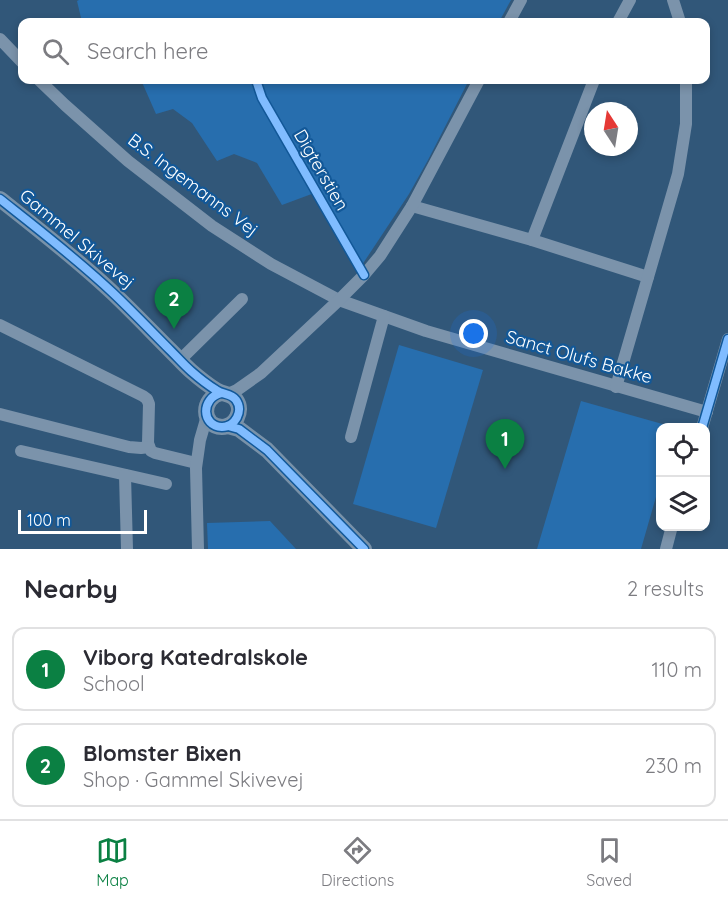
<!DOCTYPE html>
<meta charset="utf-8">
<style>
body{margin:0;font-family:Quicksand,sans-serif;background:#f2f2f3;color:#2b2b33}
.controls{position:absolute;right:18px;bottom:18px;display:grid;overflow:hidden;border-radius:12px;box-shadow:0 3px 9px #0003}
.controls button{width:54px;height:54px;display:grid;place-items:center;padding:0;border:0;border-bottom:2px solid #e1e1e2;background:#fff;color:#2b2b33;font:30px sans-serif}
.compass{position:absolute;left:584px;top:102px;width:54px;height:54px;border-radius:50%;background:#fff;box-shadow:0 3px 9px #0003;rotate:348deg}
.scale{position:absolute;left:18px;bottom:15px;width:129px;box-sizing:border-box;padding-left:6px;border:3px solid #fff;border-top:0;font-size:16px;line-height:21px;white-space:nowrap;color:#fff;-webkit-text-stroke:4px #125898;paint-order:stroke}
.you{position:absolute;left:474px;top:334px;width:21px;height:21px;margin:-15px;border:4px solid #fff;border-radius:50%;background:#1a73e8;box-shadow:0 0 0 9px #1a73e833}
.badge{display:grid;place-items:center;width:39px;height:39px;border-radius:50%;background:#0b8043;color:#fff;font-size:20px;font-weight:700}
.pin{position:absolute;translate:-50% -50px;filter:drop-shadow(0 2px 3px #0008)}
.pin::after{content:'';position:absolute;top:32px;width:21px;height:18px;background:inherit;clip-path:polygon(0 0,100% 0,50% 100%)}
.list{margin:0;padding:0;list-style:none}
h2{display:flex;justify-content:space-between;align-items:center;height:78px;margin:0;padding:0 24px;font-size:26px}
h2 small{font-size:20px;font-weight:400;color:#7c7c81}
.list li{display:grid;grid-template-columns:39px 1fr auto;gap:18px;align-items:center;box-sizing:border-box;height:84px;margin:0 12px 12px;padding:0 12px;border:2px solid #e1e1e2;border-radius:12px}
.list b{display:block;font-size:22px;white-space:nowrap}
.list p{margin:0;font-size:20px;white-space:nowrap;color:#7c7c81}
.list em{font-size:20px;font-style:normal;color:#7c7c81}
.icon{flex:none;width:33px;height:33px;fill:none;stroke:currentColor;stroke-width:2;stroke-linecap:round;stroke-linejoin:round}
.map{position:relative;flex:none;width:728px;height:549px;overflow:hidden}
.search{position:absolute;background:#fff;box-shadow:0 3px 9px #0003;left:18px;right:18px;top:18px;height:66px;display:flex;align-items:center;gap:15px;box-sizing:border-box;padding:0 21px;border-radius:12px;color:#7c7c81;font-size:22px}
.sheet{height:270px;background:#fff}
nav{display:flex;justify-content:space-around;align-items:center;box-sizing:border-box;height:84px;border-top:2px solid #e1e1e2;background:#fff;font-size:16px;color:#7c7c81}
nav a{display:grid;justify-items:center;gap:3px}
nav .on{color:#0b8043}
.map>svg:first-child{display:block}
.green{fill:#276eae}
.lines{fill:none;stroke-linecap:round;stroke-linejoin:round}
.minor{stroke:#7b93ab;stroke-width:12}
.major{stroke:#7992a9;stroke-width:16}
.cycleway-casing{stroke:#125898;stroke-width:11}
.cycleway{stroke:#80bcff;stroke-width:8}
.labels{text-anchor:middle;stroke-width:4.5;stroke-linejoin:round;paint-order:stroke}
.street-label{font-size:18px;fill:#fff;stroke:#125898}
</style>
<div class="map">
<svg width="728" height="549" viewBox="0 0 728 549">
<rect width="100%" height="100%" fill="#315779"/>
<g class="green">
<polygon points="79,0 511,0 499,22 82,22 77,1"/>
<polygon points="141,80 469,80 428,160 409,194 360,268 317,192 282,205 257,163 234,154 217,161 192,123 173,109 156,114"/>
<polygon points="399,345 483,370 436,528 353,504"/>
<polygon points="581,401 673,427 660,428 660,483 641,549 537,549"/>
<polygon points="270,521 296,549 208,549 207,523"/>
</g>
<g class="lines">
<g class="minor">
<polyline points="673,0 680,22"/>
<polyline points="509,22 521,0"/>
<polyline points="618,22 630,0"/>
<polyline points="0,39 22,62"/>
<polyline points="39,80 65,105 128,161 212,226 271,264 339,300 426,331 707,412"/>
<polyline points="412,206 532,240 648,277"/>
<polyline points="532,240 594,80"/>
<polyline points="0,325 143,396 147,399 149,404 148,443 151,451 155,453 196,463"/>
<polyline points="180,360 242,299"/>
<polyline points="616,387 678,174 686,124 686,80"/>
<polyline points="228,394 237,390 261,373 339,300 364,275 380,256 412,206 479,80"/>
<polyline points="0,414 129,447 141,448 149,447"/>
<polyline points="702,428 728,339"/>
<polyline points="351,437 384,316"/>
<polyline points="21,451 166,484"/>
<polyline points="125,475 127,549"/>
<polyline points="198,549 196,468 200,440 207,416"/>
<polyline points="666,549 672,526"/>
</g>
<g class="major">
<path d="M0,199c38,30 77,60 113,94 20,19 39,39 58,58 7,7 13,14 20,20 8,7 17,14 25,19 7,5 15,3 20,10 8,11 -1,27 -14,27 -21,-1 -21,-29 -1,-34"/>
<polyline points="228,426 239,429 267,450 364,549"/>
</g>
<g class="cycleway-casing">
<g id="cycleway">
<polyline points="256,80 262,98 364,275"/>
<path d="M0,199c38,30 77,60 113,94 20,19 39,39 58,58 7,7 13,14 20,20 8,7 17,14 25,19 7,5 15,3 20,10 8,11 -1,27 -14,27 -21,-1 -21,-29 -1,-34"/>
<polyline points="228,426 239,429 267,450 364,549"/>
<polyline points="702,428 728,339"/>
</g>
</g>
<use href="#cycleway" class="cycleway"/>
</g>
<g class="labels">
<g class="street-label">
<text transform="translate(321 170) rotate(60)" y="6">Digterstien</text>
<text transform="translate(193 185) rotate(37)" y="6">B.S. Ingemanns Vej</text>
<text transform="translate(77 239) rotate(40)" y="6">Gammel Skivevej</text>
<text transform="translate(579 357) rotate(16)" y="6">Sanct Olufs Bakke</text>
</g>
</g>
</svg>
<div class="controls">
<button><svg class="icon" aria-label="locate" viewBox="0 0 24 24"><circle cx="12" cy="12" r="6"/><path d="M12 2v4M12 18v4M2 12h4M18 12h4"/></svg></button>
<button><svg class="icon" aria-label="layers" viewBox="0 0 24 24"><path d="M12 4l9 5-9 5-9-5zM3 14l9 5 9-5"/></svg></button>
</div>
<svg class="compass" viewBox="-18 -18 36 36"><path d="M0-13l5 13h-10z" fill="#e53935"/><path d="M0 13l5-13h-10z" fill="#7c7c81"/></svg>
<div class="scale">100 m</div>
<div class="you"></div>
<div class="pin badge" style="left:505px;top:469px">1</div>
<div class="pin badge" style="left:174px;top:329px">2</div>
<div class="search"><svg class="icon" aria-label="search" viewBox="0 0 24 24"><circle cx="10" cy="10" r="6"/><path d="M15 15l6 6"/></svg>Search here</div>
</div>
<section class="sheet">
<h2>Nearby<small>2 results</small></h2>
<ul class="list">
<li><span class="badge">1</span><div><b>Viborg Katedralskole</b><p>School</p></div><em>110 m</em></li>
<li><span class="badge">2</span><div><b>Blomster Bixen</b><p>Shop · Gammel Skivevej</p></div><em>230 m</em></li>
</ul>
</section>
<nav>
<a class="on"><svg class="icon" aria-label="map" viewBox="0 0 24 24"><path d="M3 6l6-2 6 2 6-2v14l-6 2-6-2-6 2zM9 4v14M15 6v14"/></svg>Map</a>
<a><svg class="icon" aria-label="directions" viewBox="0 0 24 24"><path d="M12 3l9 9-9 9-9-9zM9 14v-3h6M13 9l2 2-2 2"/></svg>Directions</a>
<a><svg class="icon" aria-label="saved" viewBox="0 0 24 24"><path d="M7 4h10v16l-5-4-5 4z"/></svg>Saved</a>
</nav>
